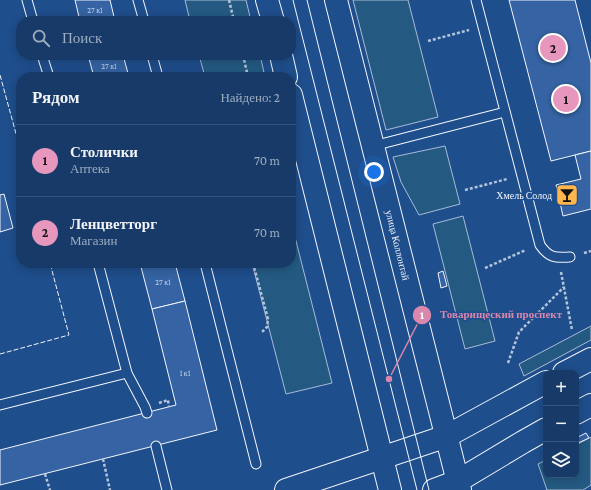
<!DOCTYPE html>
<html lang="ru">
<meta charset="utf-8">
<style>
body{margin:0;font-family:"Crimson Pro",serif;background:#20416f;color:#f1f3f6}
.controls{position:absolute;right:12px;bottom:12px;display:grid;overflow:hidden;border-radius:8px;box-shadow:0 2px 10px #0003}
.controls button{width:36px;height:36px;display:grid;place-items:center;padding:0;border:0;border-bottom:1px solid #36547d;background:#173a69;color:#f1f3f6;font:20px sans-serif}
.you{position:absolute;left:374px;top:172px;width:14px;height:14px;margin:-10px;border:3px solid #fff;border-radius:50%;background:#1a73e8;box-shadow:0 0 0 6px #1a73e833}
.badge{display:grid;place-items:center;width:26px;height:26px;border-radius:50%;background:#e797bd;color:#111;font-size:13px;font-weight:700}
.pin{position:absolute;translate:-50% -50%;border:2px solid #fff;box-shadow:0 1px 4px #0006}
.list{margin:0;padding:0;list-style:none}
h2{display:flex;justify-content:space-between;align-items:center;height:52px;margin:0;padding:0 16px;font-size:17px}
h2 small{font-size:13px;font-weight:400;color:#9eadc0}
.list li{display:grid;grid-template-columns:26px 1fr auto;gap:12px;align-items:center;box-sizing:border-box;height:72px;padding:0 16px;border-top:1px solid #36547d}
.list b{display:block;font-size:15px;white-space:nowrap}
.list p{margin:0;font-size:13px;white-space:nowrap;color:#9eadc0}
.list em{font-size:13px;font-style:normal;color:#9eadc0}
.icon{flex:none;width:22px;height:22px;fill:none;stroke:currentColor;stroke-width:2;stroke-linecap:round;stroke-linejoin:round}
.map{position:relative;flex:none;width:591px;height:490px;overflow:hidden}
.search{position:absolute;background:#173a69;box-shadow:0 2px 10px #0003;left:16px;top:16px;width:280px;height:44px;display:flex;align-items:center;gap:10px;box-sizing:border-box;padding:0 14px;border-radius:16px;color:#9eadc0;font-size:15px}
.panel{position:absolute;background:#173a69;box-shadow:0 2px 10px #0003;left:16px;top:72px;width:280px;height:196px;border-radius:16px}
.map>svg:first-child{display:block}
.green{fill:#245a82;stroke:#a8bbd7}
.building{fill:#3563a3;stroke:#f2f6ff}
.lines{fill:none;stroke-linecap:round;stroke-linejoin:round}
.service-casing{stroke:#f2f6ff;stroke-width:11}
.tertiary-casing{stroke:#f2f6ff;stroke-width:24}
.secondary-casing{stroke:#f2f6ff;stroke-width:24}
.path{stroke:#b3c4dc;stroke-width:2.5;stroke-dasharray:3 2;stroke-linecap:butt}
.service{stroke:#1f4e8c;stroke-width:9}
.tertiary{stroke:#1f4e8c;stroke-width:22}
.secondary{stroke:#1f4e8c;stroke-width:22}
.tram{stroke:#f2f6ff;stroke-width:1}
.fence{stroke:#f2f6ff;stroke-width:1;stroke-dasharray:5 2;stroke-linecap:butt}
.labels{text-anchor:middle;stroke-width:3;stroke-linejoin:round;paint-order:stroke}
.number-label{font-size:8px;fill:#c3d1e8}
.poi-label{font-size:10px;fill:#f2f6ff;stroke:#1f4e8c;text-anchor:end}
.street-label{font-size:10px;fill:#f2f6ff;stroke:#1f4e8c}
.leader{fill:none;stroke:#da87ad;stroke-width:1.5}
.callout-dot{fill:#da87ad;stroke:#1f4e8c;stroke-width:1.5}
.mark-label{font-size:12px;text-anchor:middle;font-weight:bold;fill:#fff}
.callout-label{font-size:11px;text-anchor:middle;font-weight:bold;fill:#da87ad;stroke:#1f4e8c;stroke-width:3;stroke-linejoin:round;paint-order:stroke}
</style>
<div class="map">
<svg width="591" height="490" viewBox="0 0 591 490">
<rect width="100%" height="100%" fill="#1f4e8c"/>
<g class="green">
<polygon points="185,0 246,0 251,21 190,21"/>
<polygon points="353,0 408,0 438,117 386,130"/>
<polygon points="199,55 260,55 265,77 205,77"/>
<polygon points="445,146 460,204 419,215 401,182 393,157"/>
<polygon points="291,181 294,195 295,237 332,383 286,394 252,263 291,263"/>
<polygon points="463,216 495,341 465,349 433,224"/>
<polygon points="591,326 591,340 524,376 519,364"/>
<polygon points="591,437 591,485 583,490 547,490 538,464 546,460 546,475 576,475 576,445"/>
</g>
<g class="building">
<polygon points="75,0 110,0 115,21 80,21"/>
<polygon points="509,0 575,0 591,63 591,151 551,161"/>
<polygon points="88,55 123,55 129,77 94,77"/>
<polygon points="591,151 591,209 563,216 556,185 581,179 575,155"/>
<polygon points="4,194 13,228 0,232 0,195"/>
<polygon points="140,263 175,263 185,301 152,309"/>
<polygon points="443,271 447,286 441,288 438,273"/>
<polygon points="185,301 217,430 0,485 0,450 176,405 152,309"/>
<polygon points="586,433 589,438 578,443 576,438"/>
</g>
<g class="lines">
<g class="service-casing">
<g id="service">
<polyline points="27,0 33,21"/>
<polyline points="138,0 144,21"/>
<path d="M476,0l64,245c9,13 15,13 30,12"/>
<polyline points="42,55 49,77"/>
<polyline points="152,55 158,77"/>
<polyline points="373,146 505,112"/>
<polyline points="98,263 127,373 145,407 147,413"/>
<polyline points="205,263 256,464"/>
<polyline points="0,405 127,373"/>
<polyline points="156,446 167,490"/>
</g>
</g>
<g class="tertiary-casing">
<g id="tertiary">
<polyline points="564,373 591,359"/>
<polyline points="576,413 591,405"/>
<polyline points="286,490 447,436 546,382"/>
<polyline points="434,490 458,481 523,442 546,429"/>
</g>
</g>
<g class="secondary-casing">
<g id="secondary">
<polyline points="267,0 273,21"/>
<polyline points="336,0 460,490"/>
<polyline points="281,55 286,77"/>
<polyline points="291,95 390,490"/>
</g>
</g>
<g class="path">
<polyline points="229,0 234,21"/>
<polyline points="428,41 469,30"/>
<polyline points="243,55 248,77"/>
<polyline points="465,190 507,179"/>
<polyline points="584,253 591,251"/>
<polyline points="253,263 268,319 267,327 262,332"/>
<polyline points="485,268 526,250"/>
<polyline points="561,272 572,330"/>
<polyline points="508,363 519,332 564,287"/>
<polyline points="159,403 168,400 169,407"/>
<polyline points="103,459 110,490"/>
<polyline points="45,474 50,490"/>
</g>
<use href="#service" class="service"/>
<use href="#tertiary" class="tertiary"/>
<use href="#secondary" class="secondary"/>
<g class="tram">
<polyline points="293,0 417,490"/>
<polyline points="307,0 429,490"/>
</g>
<g class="fence">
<polyline points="0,75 21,152"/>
<polyline points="0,354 69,335 50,263"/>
</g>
</g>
<defs>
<g id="bar-square" transform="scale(1.15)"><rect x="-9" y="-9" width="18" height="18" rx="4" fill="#ffb74d" stroke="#1f4e8c"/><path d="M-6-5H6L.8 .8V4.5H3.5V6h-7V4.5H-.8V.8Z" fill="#111"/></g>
</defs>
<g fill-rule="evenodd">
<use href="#bar-square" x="567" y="195"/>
</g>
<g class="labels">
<g class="number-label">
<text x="95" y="13">27 к1</text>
<text x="109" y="69">27 к1</text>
<text x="163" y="285">27 к1</text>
<text x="185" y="376">1 к1</text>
</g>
<g class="poi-label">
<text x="552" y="199">Хмель Солод</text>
</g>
<g class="street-label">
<text transform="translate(398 245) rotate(76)" y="4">улица Коллонтай</text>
</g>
</g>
<path class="leader" d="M389 379L422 315"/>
<g class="callout-dot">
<circle cx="389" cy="379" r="4"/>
<circle cx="422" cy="315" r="10"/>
</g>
<g class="mark-label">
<text x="422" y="319">1</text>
</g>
<g class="callout-label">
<text x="501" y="318">Товарищеский проспект</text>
</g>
</svg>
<div class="controls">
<button>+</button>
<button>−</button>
<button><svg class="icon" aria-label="layers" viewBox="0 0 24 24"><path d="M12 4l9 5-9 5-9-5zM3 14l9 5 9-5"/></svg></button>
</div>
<div class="you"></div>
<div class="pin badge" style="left:566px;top:99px">1</div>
<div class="pin badge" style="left:553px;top:48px">2</div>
<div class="search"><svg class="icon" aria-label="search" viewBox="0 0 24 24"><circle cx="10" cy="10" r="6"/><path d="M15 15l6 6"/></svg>Поиск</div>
<section class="panel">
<h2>Рядом<small>Найдено: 2</small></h2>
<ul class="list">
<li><span class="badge">1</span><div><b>Столички</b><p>Аптека</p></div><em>70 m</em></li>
<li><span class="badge">2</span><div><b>Ленцветторг</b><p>Магазин</p></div><em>70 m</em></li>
</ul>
</section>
</div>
